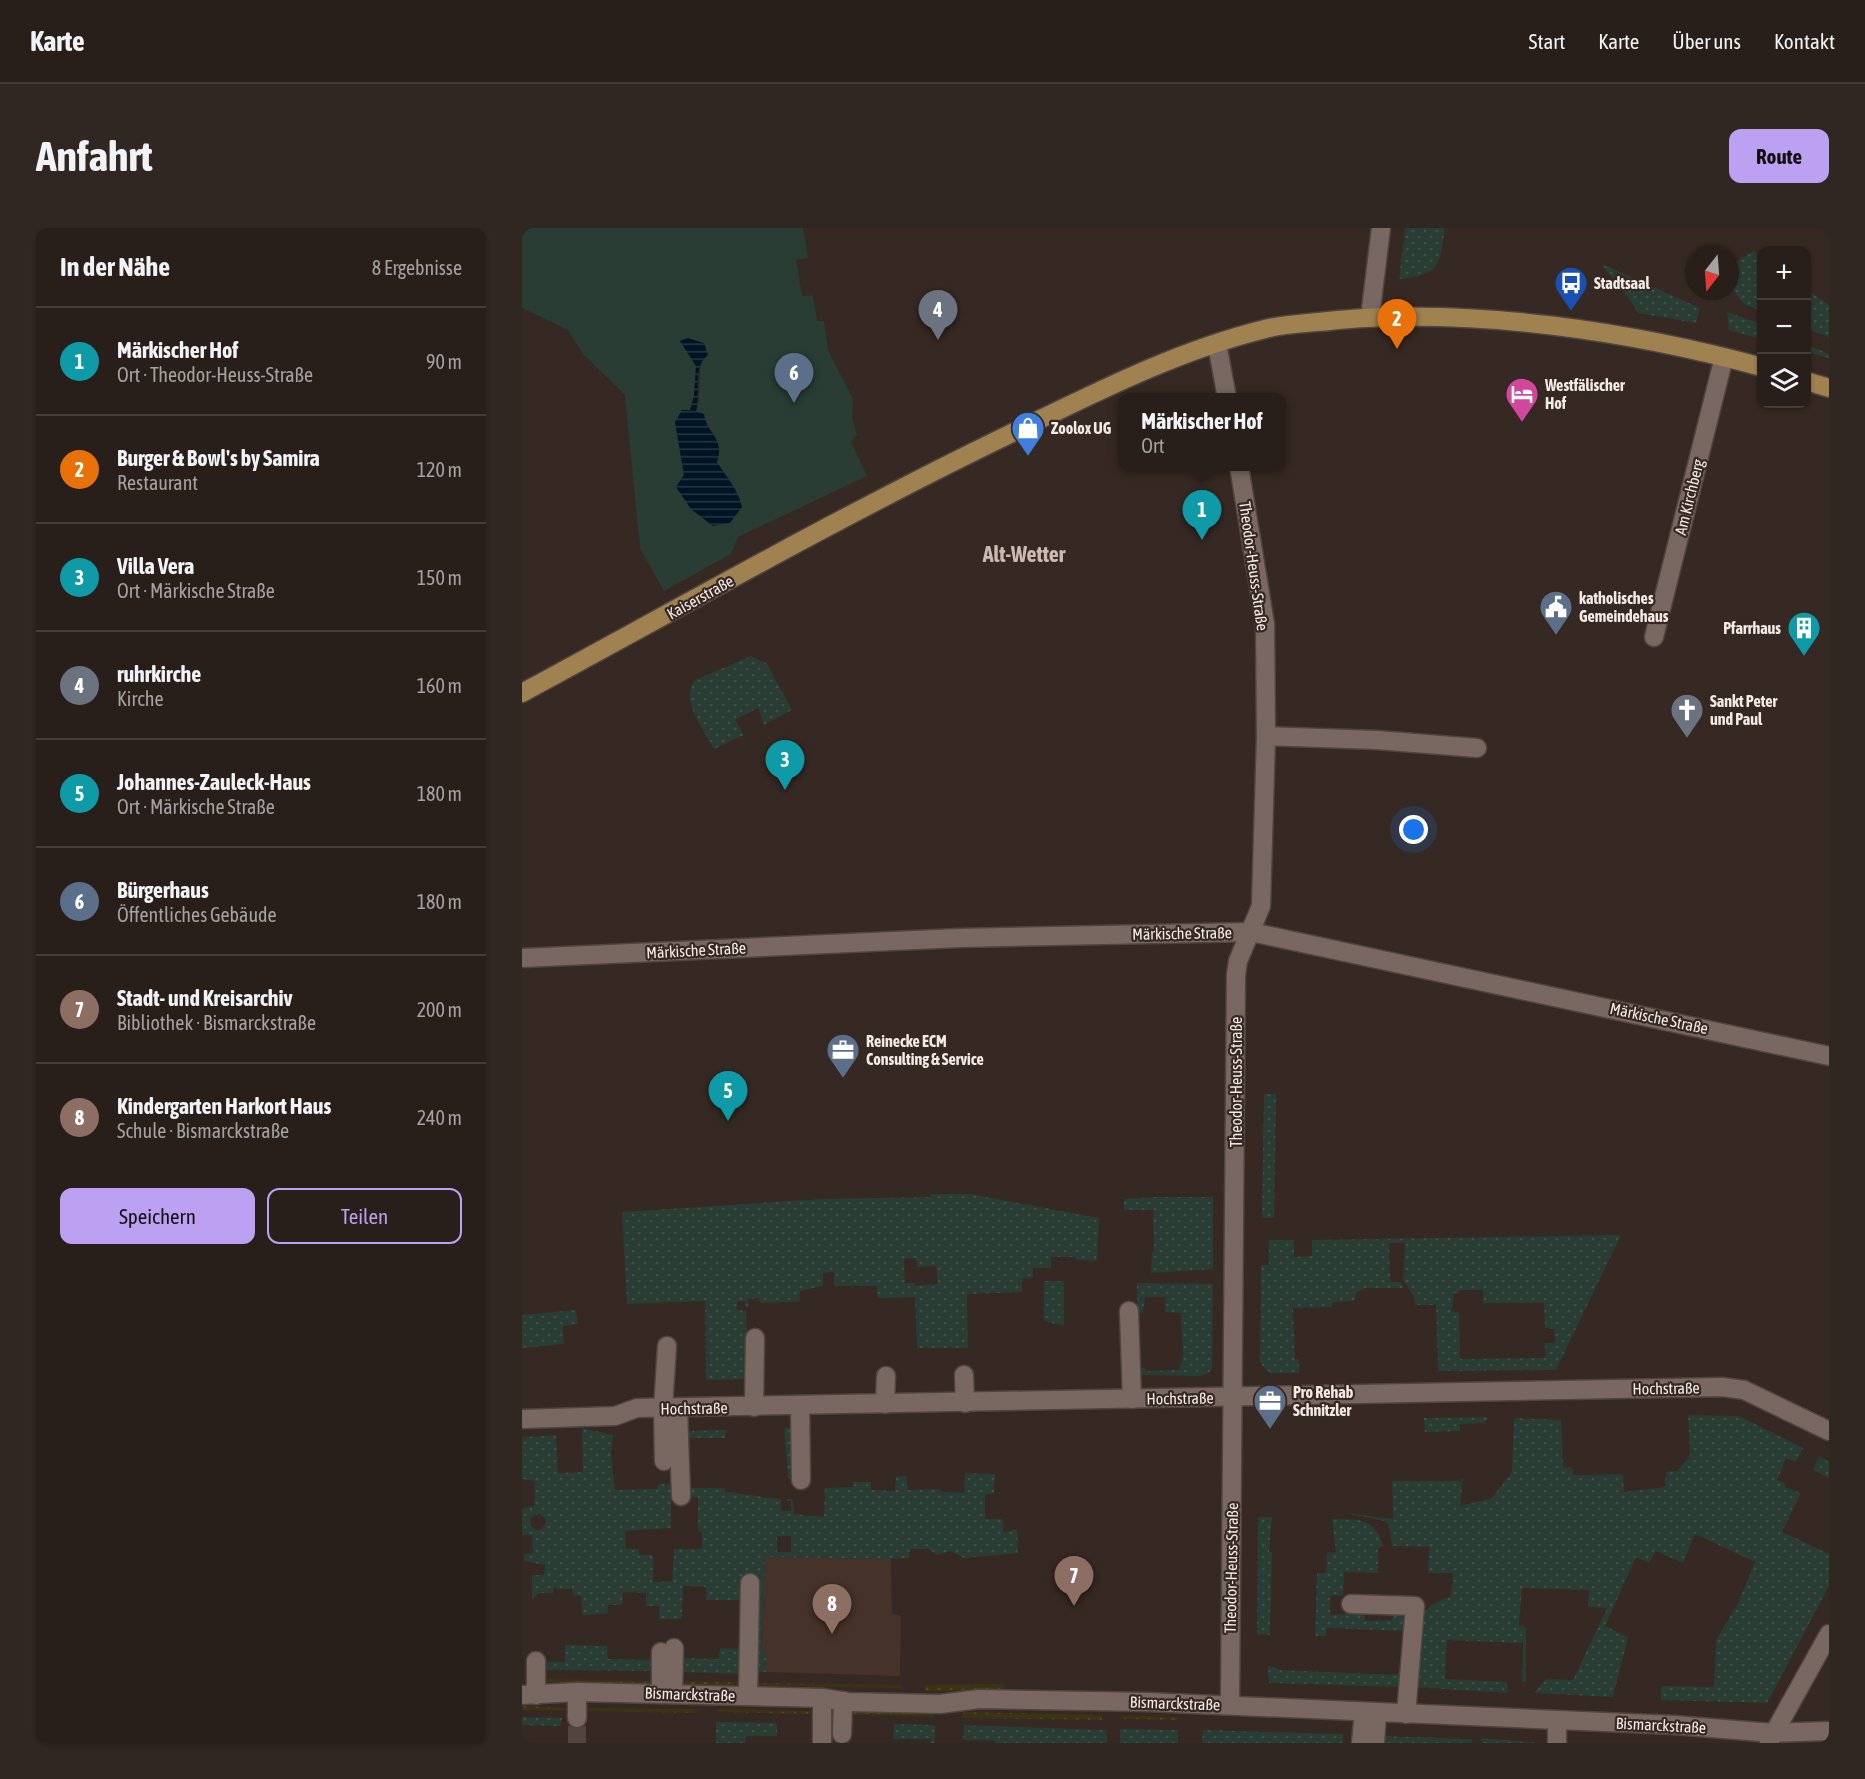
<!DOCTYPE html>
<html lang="de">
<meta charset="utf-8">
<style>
body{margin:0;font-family:"Asap Condensed",sans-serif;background:#302723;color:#f1f3f6}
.controls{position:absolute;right:18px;top:18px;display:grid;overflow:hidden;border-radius:12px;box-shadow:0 2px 4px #0004}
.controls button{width:54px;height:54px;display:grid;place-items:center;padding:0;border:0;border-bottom:2px solid #443c39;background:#281e1a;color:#f1f3f6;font:30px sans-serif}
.compass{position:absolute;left:1163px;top:18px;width:54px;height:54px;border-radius:50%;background:#281e1a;box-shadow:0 2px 4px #0004;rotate:197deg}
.you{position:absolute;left:892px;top:602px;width:21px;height:21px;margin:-15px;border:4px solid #fff;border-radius:50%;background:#1a73e8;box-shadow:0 0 0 9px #1a73e833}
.badge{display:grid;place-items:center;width:39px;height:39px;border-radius:50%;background:#bca0f2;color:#fff;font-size:20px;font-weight:700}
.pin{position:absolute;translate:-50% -50px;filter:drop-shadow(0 2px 3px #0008)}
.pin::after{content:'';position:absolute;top:32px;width:21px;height:18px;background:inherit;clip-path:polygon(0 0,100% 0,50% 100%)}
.popup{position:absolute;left:596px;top:165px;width:168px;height:78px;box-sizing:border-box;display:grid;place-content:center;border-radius:12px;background:#281e1a;filter:drop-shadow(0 2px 4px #0005);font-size:20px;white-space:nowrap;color:#a5a2a2}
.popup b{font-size:22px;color:#f1f3f6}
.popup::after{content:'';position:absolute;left:50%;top:100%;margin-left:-12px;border:12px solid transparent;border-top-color:#281e1a}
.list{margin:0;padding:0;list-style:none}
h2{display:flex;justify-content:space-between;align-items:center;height:78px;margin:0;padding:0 24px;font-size:26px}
h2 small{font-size:20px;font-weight:400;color:#a5a2a2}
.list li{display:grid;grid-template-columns:39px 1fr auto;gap:18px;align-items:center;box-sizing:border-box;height:108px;padding:0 24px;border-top:2px solid #443c39}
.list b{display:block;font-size:22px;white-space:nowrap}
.list p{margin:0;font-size:20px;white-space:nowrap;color:#a5a2a2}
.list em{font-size:20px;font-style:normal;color:#a5a2a2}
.actions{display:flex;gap:12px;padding:18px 24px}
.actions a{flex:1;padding:14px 0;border:2px solid #bca0f2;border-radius:12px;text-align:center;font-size:21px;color:#bca0f2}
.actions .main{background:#bca0f2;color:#111}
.icon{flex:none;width:33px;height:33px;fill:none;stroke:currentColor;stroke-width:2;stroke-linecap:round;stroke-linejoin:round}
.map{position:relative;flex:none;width:1307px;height:1515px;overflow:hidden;border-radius:12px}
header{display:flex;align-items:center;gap:36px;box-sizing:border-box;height:84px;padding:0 30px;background:#281e1a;border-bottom:2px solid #443c39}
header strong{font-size:28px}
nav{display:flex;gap:33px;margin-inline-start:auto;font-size:21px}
.intro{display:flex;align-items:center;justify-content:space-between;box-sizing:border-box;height:144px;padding:0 36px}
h1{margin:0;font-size:42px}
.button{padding:15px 27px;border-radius:12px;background:#bca0f2;color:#111;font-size:21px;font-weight:700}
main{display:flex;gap:36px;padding:0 36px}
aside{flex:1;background:#281e1a;border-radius:12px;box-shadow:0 2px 4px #0004}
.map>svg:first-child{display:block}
.built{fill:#453229}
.grass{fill:url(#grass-dots);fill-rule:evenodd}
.sand{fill:url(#sand-dots)}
.park{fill:#293d34;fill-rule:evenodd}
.water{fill:url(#water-rules)}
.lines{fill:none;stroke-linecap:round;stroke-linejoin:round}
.minor-tunnel{stroke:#52453f;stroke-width:18;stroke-dasharray:18 9;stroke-linecap:butt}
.minor-casing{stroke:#504540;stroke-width:21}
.major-casing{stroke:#504540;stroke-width:21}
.minor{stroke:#786861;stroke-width:18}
.major{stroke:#a08150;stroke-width:18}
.labels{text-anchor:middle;stroke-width:4.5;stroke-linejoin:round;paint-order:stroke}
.poi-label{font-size:16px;font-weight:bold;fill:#f3eae6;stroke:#362822;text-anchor:start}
.street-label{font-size:16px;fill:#f3eae6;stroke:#362822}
.district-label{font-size:22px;font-weight:bold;fill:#cbbab2;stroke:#362822}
</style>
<header>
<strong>Karte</strong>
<nav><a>Start</a><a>Karte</a><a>Über uns</a><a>Kontakt</a></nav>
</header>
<div class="intro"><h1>Anfahrt</h1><a class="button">Route</a></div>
<main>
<aside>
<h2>In der Nähe<small>8 Ergebnisse</small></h2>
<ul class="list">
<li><span class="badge" style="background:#0f9aa8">1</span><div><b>Märkischer Hof</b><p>Ort · Theodor-Heuss-Straße</p></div><em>90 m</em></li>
<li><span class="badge" style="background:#e8710a">2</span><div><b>Burger &amp; Bowl's by Samira</b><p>Restaurant</p></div><em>120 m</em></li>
<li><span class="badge" style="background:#0f9aa8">3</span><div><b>Villa Vera</b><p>Ort · Märkische Straße</p></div><em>150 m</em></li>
<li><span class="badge" style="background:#6b7280">4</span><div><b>ruhrkirche</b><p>Kirche</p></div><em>160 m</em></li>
<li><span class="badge" style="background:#0f9aa8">5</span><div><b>Johannes-Zauleck-Haus</b><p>Ort · Märkische Straße</p></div><em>180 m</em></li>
<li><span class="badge" style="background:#5c6f8a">6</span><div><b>Bürgerhaus</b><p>Öffentliches Gebäude</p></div><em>180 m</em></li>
<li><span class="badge" style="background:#8d6e63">7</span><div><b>Stadt- und Kreisarchiv</b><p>Bibliothek · Bismarckstraße</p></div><em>200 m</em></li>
<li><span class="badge" style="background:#8d6e63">8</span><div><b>Kindergarten Harkort Haus</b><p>Schule · Bismarckstraße</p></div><em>240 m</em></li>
</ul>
<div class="actions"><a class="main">Speichern</a><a>Teilen</a></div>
</aside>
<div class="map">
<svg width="1307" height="1515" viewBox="0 0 1307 1515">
<defs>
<pattern id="grass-dots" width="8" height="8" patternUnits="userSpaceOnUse" patternTransform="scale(1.5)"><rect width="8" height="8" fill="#293d34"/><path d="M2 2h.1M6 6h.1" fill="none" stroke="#3e5048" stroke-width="1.8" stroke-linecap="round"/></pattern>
<pattern id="sand-dots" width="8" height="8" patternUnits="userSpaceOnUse" patternTransform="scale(1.5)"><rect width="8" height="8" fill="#3b3312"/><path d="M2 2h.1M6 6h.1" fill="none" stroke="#4e4729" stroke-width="1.8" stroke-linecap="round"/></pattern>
<pattern id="water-rules" width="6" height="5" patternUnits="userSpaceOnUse" patternTransform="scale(1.5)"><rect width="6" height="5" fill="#001424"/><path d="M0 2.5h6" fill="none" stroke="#263644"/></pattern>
</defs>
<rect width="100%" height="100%" fill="#362822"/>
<polygon class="built" points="243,1329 369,1331 370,1385 379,1388 378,1448 244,1444 244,1425 240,1424"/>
<g class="grass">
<path d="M883,0h40c-6,38 -4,47 -46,51z"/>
<polygon points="1232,23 1239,29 1239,83 1222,76 1208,58 1209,37"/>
<path d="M1080,36l98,44 -4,15 -58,-10c-10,-19 -25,-31 -36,-49z"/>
<polygon points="1284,61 1307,77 1307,109 1285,101"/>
<polygon points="1205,84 1239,96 1239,111 1207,102"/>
<polygon points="1284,116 1307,126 1307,130 1285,124"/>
<path d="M229,428l16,8 25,46 -28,15 -6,-17 -23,12 9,15 -30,14c-10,-19 -35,-49 -19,-69z"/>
<polygon points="742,866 754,866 752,990 740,990"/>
<path d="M409,966h39l129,24 -2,43 -21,-1 -1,-3h-24v11h-18v10l-11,1v13l-55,2 1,54h-51l-2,-51 -38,1v-12h-43v-14l-11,1v13l-23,5 -1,11 -39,1 -1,-5 -11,1v9h-2l-1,-7 -8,1v8l9,1 2,68 -42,1 -1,-79 -78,3 -5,-92 199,-13 109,-2zM394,1030l1,9 19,-1 2,18 -23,2 -1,-3h-9l-1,-24z"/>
<polygon points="630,969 691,969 691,1041 629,1045 630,1024 632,1024 631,982 602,982 602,971"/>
<path d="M1099,1007l-65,135 -118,1 -2,-66h-21l-1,-8 -11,-17 2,-37h-16l1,36 1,3h10l2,6h-37l-9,4 -3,9 -21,1 -1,5 -39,1 2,51h4v14h-29l-10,-10 1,-98h8v-25h25v17l18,-1v-16zM938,1062h23v13h61l1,25 9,1 1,14h-10v15l-85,1 -1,-46 -7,-2 2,-18h5z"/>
<polygon points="522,1053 542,1053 542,1098 522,1093"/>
<path d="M615,1055l76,1 -1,84 -3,5 -9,3 -63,-1 -1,-7h9l1,3 32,-1c10,-11 2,-42 3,-57l-16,-1 1,-15h-21l-2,16h-9v-5l3,-1z"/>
<polygon points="54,1082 56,1096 41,1098 42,1116 0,1120 0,1087"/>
<path d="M1166,1187l51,1 64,32 -7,14 -10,-4 -9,22 9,4 -1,3 16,6 -19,39 47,22v32l-62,117 -106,-3v-14l53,1 2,-47 22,-37 17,-41 -60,-28 -12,29 -27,-12 -7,12 -13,-6 -31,69 23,11 -15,60 -79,-4 12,-14 27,1 34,-72 -19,-1 1,-17 -67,-2 -3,38 7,1v55h-4l1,-39 -76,-3 -2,39 62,3 1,11 -96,-6c1,-17 -1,-47 4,-62 4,-13 23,-27 35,-28l2,-24h-25l1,-26 -37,-1 -3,-21 -5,-4 -38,-8 47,6 -1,-38h69l2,-3 -3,28 32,-8 20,-26 2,-54 47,2 2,47 10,1v7l50,-1 1,18 41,-5 1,-15 11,-1 13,-15z"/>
<polygon points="967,1189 962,1195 938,1196 938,1203 903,1204 902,1190"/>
<path d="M60,1200l31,7 -2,18 4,37 43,-1v-5h13l-3,-54h3l2,67h-2v31l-46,3 1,18h13v6h14v27l19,-1 2,-32h28v-17l-4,-1v-34h-9v-9h36v4c20,1 36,6 56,7v12h10v-10h-5v-2h7l1,15 30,3 1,-29 28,-1v-5h18v8l24,1 1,-15h10l2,14 32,-1 1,3 23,1 1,-20 30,1 -1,19 -9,2v24h18v14l14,-4 1,24 -54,5 -13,-7 -14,4 -9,-6h-18l-1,9 -18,1 -126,-2 -3,94 4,1v20h-11l2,-64 -13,1 -3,-9h-35v-13l-23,-1 -1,33h-23v-13h-13v-13l-23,-1 -1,13h-14l-1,9 -24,1 -2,-19 -8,-1 -1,-6h-18l-1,4h-14l-7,7v-25h12l1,-10 -21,-4v-7l9,-1 -1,-18h-10v-26l12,-3 1,-25 -13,-2v-42l34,-2 2,38 25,-1zM17,1286l6,4 1,5 -4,6 -6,1 -5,-4 -1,-6 4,-5zM255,1308h14v16h-14z"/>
<polygon points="262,1200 269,1200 271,1252 266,1250"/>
<polygon points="204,1202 203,1210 167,1210 167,1255 164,1203"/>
<polygon points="1297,1228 1307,1234 1307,1250 1291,1242"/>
<polygon points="736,1289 750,1289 747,1324 750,1324 748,1407 735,1406"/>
<path d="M810,1291c27,0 44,-1 51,28l-5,1v25l-34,-1 -1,24 -13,-1v20l34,-2 1,8 26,-1 4,-9 10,5 3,11 -4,4 -77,-3 -1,8h-11l2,-63h9l1,-20 9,-1z"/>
<polygon points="43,1417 85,1418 86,1431 133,1432 132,1443 20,1442 21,1434 43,1434"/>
<polygon points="198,1420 219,1421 219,1446 158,1444 159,1430 197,1431"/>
<polygon points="746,1438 756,1440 756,1442 880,1447 879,1459 747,1455"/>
<polygon points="0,1489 40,1490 39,1498 0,1497"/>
<polygon points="194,1494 255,1495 255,1508 224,1508 223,1515 194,1515"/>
<polygon points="372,1496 413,1497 413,1515 408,1515 408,1511 371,1511"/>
<polygon points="442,1497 584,1502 585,1515 473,1515 472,1512 441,1512"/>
<polygon points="598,1501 656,1502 656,1515 598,1515"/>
<polygon points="681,1502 821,1506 821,1515 680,1515"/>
<polygon points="861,1508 950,1511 950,1515 860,1515"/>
<polygon points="959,1510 1018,1515 960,1515"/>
</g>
<g class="sand">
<polygon points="21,1451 131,1453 126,1456 23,1454"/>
<polygon points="161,1453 214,1454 209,1459 163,1457"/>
<polygon points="233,1455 380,1457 379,1460 236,1458"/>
<polygon points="475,1456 481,1456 483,1463 403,1463 402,1457"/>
<polygon points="0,1478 46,1480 49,1483 0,1482"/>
<polygon points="65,1480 173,1481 174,1485 63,1483"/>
<polygon points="196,1481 290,1483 292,1486 195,1484"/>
<polygon points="332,1484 410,1485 412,1489 332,1487"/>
<polygon points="442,1484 579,1487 580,1492 440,1490"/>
<polygon points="600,1487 656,1489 656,1492 598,1491"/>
</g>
<path class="park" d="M0,0h281l5,30 -12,2 6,36 11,-1 4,26h7l4,29 25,49 -1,19 5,17 -6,7 16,34 -129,61 -7,17 -67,37 -24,-43 -15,-153 -43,-42 -14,-23 -46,-22zM158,113l21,19 -2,40 -3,11c12,17 29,29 21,51l13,21 -17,43 -22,-17 -15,-22 8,-12 -9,-53 15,-12 4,-14 2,-30z"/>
<path class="water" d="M166,110l16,5 4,12c-16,12 -7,38 -12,56l8,3c3,21 21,23 13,48 10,16 21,27 25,45l-12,16 -17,3 -22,-17 -15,-22 8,-12 -9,-53 7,-12h8l4,-14 2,-30 -16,-25z"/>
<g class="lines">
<polyline class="minor-tunnel" points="55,1498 55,1515"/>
<g class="minor-casing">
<g id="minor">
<polyline points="848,89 859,0"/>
<polyline points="695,116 705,170"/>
<polyline points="1132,409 1202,129"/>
<polyline points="744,508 855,512 955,520"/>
<polyline points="0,730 437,710 729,704 1307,828"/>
<polyline points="607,1083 610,1171"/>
<polyline points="442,1147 443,1175"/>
<polyline points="363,1176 364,1148"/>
<polyline points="278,1178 279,1252"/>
<polyline points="232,1179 233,1110"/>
<polyline points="156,1180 159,1268"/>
<polyline points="0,1191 93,1188 115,1180 1200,1159 1222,1162 1307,1203"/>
<polyline points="142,1233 141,1180 145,1118"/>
<polyline points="829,1376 893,1378 884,1486"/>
<polyline points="139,1466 139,1424"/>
<polyline points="151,1466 152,1420"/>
<polyline points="0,1467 55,1464 300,1470 326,1474 418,1476 457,1471 626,1474 1152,1497 1251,1505 1307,1503"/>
<polyline points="14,1467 14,1433"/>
<polyline points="226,1468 228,1355"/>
<polyline points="708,1477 714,747 716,733 739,678 744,508 743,396 717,238"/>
<polyline points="55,1490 55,1464"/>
<polyline points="320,1506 321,1473"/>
<polyline points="1247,1514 1307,1406"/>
<polyline points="300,1515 300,1470"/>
<polyline points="839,1515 842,1484"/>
<polyline points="853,1515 855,1485"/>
<polyline points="1035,1515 1035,1492"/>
</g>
</g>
<g class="major-casing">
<g id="major">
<polyline points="1284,153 1307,160"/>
<path d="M0,465c163,-88 324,-180 490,-260 83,-40 164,-82 253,-104 23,-6 50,-6 73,-9 136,-12 292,11 424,47"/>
</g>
</g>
<use href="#minor" class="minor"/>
<use href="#major" class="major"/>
</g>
<defs>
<g id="bus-pin" transform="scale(1.725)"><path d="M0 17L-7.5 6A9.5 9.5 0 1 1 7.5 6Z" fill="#1a4fb4" stroke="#362822"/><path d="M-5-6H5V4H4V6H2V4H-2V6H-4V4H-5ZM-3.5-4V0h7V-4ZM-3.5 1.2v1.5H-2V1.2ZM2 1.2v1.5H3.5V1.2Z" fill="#fff"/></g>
<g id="hotel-pin" transform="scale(1.725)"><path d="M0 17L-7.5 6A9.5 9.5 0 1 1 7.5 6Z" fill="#d1479c" stroke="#362822"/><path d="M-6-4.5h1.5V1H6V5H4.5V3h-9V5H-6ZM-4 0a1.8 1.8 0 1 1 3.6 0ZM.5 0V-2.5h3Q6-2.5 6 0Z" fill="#fff"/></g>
<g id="shop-pin" transform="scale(1.725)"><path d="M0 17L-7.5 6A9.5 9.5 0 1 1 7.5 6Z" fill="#3f7fe0" stroke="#362822"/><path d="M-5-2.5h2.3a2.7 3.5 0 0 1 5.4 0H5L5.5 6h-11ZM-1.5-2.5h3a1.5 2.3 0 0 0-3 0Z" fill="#fff"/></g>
<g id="civic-pin" transform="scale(1.725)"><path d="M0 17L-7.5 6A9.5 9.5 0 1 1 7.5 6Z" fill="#5c6f8a" stroke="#362822"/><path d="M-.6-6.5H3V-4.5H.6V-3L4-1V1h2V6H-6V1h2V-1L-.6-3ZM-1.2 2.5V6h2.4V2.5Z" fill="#fff"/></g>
<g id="building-pin" transform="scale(1.725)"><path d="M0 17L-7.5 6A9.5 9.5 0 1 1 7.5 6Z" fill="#0f9aa8" stroke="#362822"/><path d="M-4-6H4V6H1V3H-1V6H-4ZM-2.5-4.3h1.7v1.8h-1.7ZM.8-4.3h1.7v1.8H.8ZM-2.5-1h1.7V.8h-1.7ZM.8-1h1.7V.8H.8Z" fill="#fff"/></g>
<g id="church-pin" transform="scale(1.725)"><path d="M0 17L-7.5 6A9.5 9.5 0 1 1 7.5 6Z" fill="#6b7280" stroke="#362822"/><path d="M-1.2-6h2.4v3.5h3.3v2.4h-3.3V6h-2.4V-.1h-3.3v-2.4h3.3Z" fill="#fff"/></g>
<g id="office-pin" transform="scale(1.725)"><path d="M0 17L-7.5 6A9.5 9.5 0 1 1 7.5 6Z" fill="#5c6f8a" stroke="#362822"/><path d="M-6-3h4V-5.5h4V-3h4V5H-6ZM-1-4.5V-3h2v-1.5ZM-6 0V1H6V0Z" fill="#fff"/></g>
</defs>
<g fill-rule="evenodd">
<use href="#bus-pin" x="1049" y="55"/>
<use href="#hotel-pin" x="1000" y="166"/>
<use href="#shop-pin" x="506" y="200"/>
<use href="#civic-pin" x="1034" y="379"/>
<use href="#building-pin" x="1282" y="400"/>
<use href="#church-pin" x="1165" y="482"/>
<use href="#office-pin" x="321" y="822"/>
<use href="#office-pin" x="748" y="1173"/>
</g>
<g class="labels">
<g class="poi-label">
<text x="1072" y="61">Stadtsaal</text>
<text x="1023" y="163">Westfälischer<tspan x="1023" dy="18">Hof</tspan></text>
<text x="529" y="206">Zoolox UG</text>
<text x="1057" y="376">katholisches<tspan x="1057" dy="18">Gemeindehaus</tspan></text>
<text x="1259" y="406" text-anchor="end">Pfarrhaus</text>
<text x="1188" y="479">Sankt Peter<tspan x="1188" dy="18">und Paul</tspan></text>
<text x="344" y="819">Reinecke ECM<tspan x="344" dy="18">Consulting &amp; Service</tspan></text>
<text x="771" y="1170">Pro Rehab<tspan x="771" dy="18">Schnitzler</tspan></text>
</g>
<g class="street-label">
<text transform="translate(1167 269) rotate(-76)" y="6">Am Kirchberg</text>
<text transform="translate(732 338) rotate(82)" y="6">Theodor-Heuss-Straße</text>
<text transform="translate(178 369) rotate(-29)" y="6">Kaiserstraße</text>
<text transform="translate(660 705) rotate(-1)" y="6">Märkische Straße</text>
<text transform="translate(174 722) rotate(-3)" y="6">Märkische Straße</text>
<text transform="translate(1137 790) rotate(12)" y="6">Märkische Straße</text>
<text transform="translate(714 854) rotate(-90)" y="6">Theodor-Heuss-Straße</text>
<text transform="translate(1144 1160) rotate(-1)" y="6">Hochstraße</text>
<text transform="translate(658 1170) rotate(-1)" y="6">Hochstraße</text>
<text transform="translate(172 1180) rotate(-1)" y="6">Hochstraße</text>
<text transform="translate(709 1340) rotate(-89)" y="6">Theodor-Heuss-Straße</text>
<text transform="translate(168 1466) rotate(2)" y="6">Bismarckstraße</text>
<text transform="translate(653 1475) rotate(2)" y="6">Bismarckstraße</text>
<text transform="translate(1139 1497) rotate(3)" y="6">Bismarckstraße</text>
</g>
<g class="district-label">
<text x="502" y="334">Alt-Wetter</text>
</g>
</g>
</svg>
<div class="controls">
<button>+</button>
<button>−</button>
<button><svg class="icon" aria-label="layers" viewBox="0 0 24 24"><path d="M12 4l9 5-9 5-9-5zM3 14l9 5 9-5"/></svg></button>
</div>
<svg class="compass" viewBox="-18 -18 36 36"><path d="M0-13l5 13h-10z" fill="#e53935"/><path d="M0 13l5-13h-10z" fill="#a5a2a2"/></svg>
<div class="you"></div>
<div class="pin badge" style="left:680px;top:312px;background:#0f9aa8">1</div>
<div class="popup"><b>Märkischer Hof</b>Ort</div>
<div class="pin badge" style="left:875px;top:121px;background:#e8710a">2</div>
<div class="pin badge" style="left:263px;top:562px;background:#0f9aa8">3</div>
<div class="pin badge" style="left:416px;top:112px;background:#6b7280">4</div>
<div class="pin badge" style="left:206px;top:893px;background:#0f9aa8">5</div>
<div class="pin badge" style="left:272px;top:175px;background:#5c6f8a">6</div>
<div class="pin badge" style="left:552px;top:1378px;background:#8d6e63">7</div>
<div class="pin badge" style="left:310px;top:1406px;background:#8d6e63">8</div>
</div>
</main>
